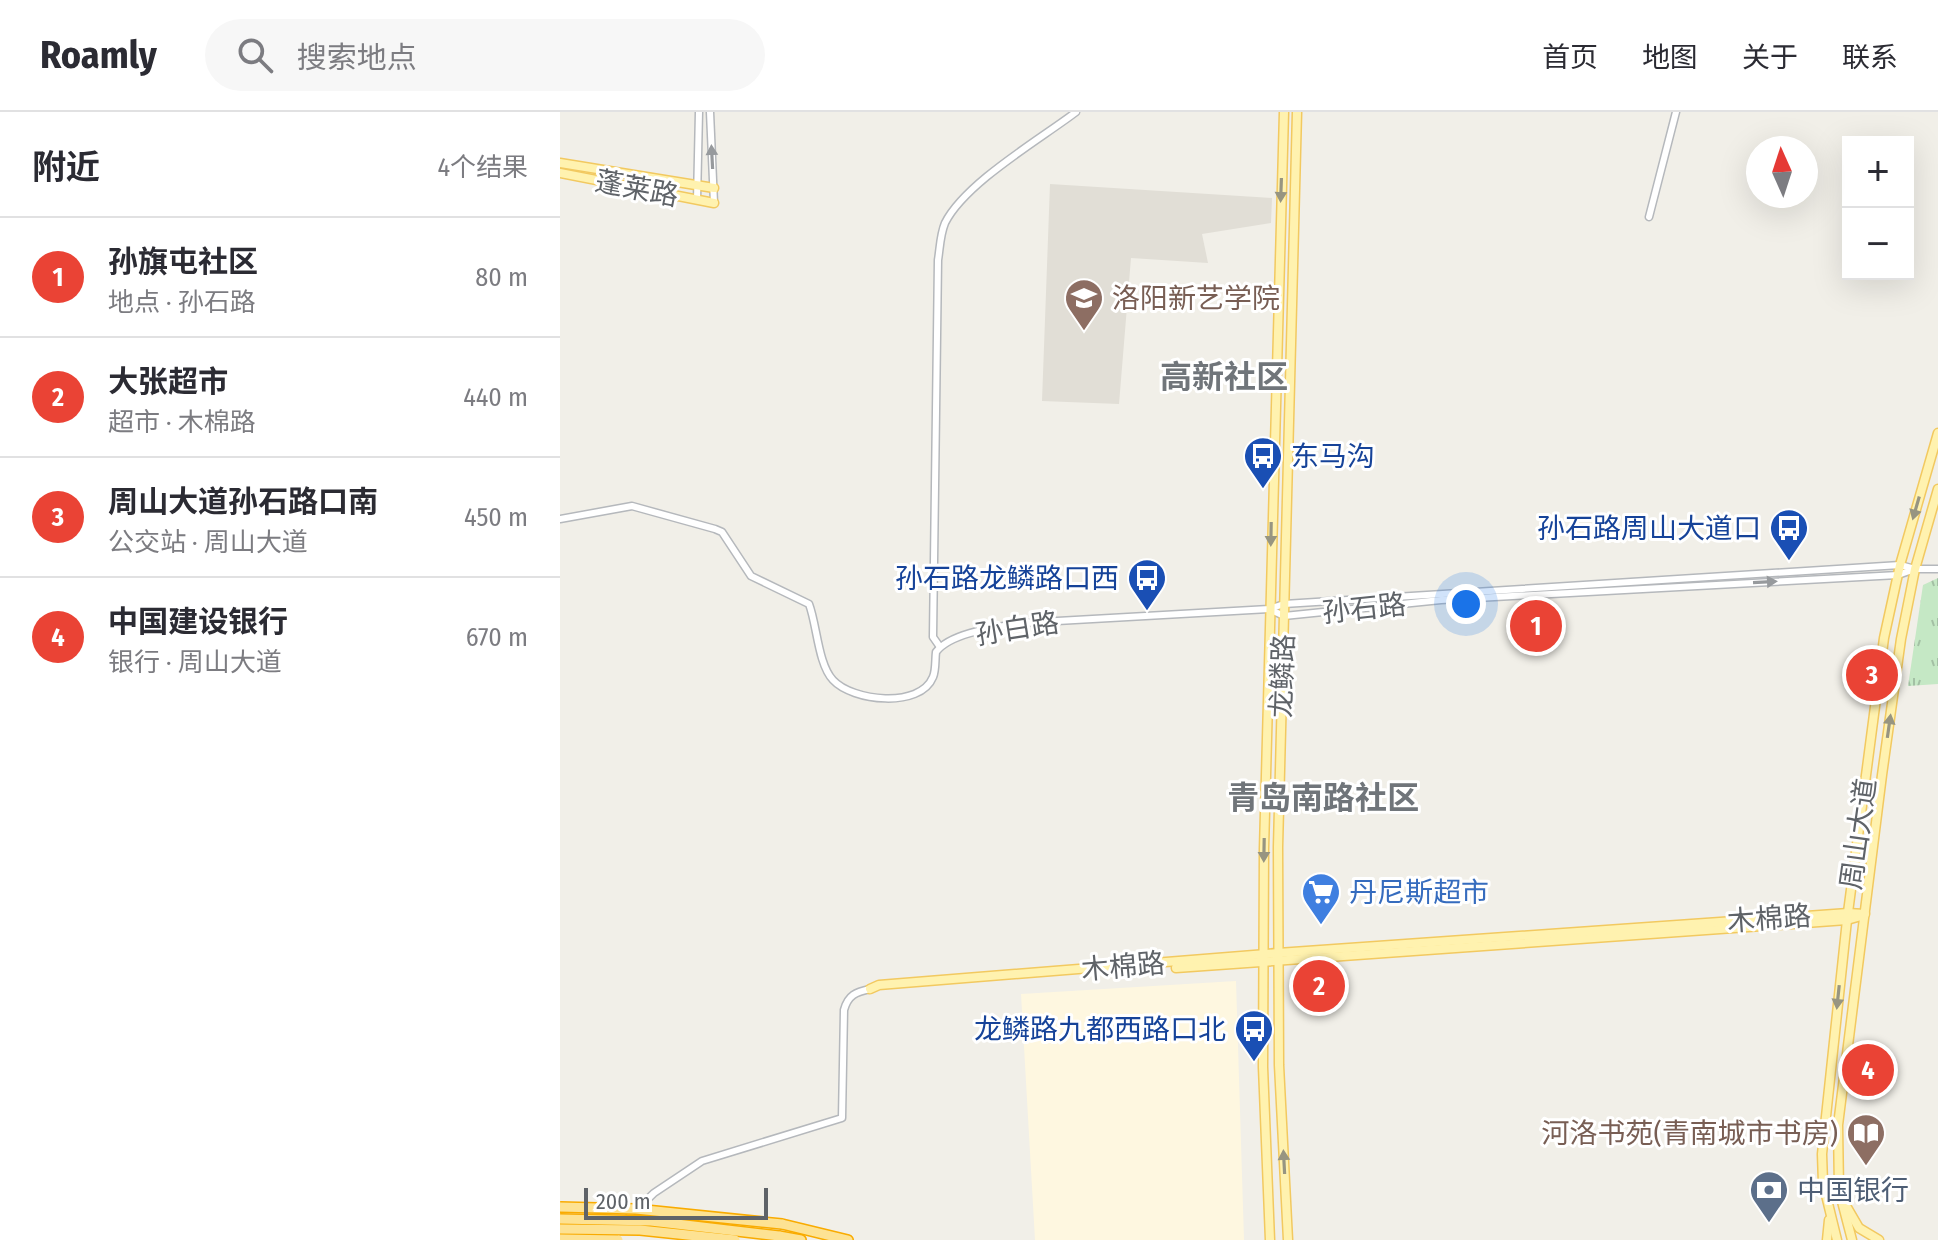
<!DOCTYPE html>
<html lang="zh">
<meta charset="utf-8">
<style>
body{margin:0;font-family:"Fira Sans Condensed","Noto Sans SC",sans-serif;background:#f7f7f7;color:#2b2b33}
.controls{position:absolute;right:24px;top:24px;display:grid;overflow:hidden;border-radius:0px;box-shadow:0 8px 32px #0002}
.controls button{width:72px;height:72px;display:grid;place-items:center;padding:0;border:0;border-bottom:2px solid #e1e1e2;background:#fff;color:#2b2b33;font:40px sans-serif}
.compass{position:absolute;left:1186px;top:24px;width:72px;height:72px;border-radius:50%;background:#fff;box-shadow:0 8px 32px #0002;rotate:357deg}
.scale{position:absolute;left:24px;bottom:20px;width:184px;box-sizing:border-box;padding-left:8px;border:4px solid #5f6368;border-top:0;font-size:22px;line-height:28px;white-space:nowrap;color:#5f6368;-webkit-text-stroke:6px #fff;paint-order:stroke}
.you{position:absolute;left:906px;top:492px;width:28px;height:28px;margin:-20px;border:6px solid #fff;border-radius:50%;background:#1a73e8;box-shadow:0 0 0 12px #1a73e833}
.badge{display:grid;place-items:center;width:52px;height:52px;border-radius:50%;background:#ea4335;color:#fff;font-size:26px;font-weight:700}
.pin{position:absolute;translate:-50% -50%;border:4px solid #fff;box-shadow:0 2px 8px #0006}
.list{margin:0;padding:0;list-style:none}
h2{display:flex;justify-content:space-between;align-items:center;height:104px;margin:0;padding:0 32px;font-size:34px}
h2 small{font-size:26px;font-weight:400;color:#7c7c81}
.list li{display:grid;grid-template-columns:52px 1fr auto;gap:24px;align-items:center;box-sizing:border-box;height:120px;padding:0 32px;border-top:2px solid #e1e1e2}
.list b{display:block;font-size:30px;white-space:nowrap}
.list p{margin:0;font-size:26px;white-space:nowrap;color:#7c7c81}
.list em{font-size:26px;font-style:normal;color:#7c7c81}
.icon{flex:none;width:44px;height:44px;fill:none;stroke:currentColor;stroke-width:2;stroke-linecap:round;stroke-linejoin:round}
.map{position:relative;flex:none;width:1378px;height:1128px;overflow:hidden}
header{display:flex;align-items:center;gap:48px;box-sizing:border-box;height:112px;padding:0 40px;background:#fff;border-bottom:2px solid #e1e1e2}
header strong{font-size:38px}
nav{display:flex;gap:44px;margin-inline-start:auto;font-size:28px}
.search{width:560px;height:72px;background:#f7f7f7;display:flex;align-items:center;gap:20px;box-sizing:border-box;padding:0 28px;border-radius:44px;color:#7c7c81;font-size:30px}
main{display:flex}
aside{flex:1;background:#fff}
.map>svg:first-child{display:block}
.commercial{fill:#fef7e0}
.education{fill:#e1ded6}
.park{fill:url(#park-tufts)}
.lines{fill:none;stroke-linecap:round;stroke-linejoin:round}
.minor-casing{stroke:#b5b8bc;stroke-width:9}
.major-casing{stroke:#f2c960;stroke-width:11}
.highway-casing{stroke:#f9ab00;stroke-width:12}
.minor{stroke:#fff;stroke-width:6}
.major{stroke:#fff2af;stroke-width:8}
.highway{stroke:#fde293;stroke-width:9}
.highway-bridge-casing{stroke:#f9ab00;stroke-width:12;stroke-linecap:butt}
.highway-bridge{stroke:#fde293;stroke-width:9}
.oneway{fill:#979a9d}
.oneway2{fill:#979581}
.labels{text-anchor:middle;stroke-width:6;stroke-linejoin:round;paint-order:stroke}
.street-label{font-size:28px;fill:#5f6368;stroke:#fff}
.education-label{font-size:28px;fill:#785e54;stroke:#fff;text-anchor:start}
.transit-label{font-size:28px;fill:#164399;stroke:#fff;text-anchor:end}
.shop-label{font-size:28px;fill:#366cbe;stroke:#fff;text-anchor:start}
.service-label{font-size:28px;fill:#4e5e75;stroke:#fff;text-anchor:start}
.quarter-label{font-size:32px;font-weight:bold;fill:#70757a;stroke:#fff}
</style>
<header>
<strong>Roamly</strong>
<div class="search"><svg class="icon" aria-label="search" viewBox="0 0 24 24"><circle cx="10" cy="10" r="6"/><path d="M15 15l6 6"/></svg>搜索地点</div>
<nav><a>首页</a><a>地图</a><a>关于</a><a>联系</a></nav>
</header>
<main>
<aside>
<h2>附近<small>4个结果</small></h2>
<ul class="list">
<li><span class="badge">1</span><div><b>孙旗屯社区</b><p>地点 · 孙石路</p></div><em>80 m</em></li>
<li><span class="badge">2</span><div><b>大张超市</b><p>超市 · 木棉路</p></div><em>440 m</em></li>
<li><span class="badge">3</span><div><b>周山大道孙石路口南</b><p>公交站 · 周山大道</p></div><em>450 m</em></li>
<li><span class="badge">4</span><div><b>中国建设银行</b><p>银行 · 周山大道</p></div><em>670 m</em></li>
</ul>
</aside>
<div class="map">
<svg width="1378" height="1128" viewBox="0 0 1378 1128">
<defs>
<pattern id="park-tufts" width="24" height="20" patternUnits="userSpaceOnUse" patternTransform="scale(2)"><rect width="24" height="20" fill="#c5e8c5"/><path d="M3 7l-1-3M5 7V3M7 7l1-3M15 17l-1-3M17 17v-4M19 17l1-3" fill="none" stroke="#a3c0a4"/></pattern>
</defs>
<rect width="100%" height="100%" fill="#f1efe8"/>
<polygon class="commercial" points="676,869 684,1128 475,1128 461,882"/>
<polygon class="education" points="490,72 712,86 711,111 642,122 648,151 571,146 559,292 482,289"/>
<polygon class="park" points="1378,466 1378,572 1348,574 1363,473"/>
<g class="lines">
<g class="minor-casing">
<g id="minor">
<polyline points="150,0 154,91"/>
<polyline points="137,88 139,0"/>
<polyline points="1089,105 1116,0"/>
<path d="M0,407l72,-13 83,23 7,3 29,44 58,28c8,21 9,60 24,76 19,21 87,29 100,-3 3,-7 2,-17 3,-25 15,-20 62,-25 86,-29l247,-14 15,-5 616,-39 15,4h23"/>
<polyline points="711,498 724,504 881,488 1338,463 1355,457"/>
<path d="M380,535l-7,-10 5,-377c2,-12 2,-25 7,-37 20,-40 94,-83 131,-111"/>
<path d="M65,1109l29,-28 48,-32 140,-43 2,-108c4,-15 12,-18 26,-21"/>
</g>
</g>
<g class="major-casing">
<g id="major">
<polyline points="0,51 154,76"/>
<polyline points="0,61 154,91"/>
<polyline points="616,856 1287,808 1301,804"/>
<polyline points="310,877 319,873 718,841 1288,801 1305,802"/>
<polyline points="1285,1092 1299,1116 1319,1128"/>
<polyline points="710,1128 703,955 704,737 724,0"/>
<polyline points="728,1128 719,953 718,735 737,0"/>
<polyline points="1267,1128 1269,1108"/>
<polyline points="1277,1128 1263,1071 1262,1042 1287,808 1324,526 1340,453 1378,321"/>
<polyline points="1292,1128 1279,1078 1278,1013 1322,663 1341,527 1355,457 1378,377"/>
</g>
</g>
<g class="highway-casing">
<g id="highway">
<polyline points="222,1112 288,1128"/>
<polyline points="219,1124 241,1128"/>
</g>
</g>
<use href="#minor" class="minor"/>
<use href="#major" class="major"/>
<use href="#highway" class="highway"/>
<g class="highway-bridge-casing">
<g id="highway-bridge">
<polyline points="0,1095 76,1097 222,1112"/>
<polyline points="0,1107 91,1109 219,1124"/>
<polyline points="0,1117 80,1118 175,1128"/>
<polyline points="0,1127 58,1128"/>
</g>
</g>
<use href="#highway-bridge" class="highway-bridge"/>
</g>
<defs><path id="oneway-solid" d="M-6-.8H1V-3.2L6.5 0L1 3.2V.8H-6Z" transform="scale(2)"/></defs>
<g class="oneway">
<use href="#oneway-solid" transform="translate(152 45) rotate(-93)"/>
<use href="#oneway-solid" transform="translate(1205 470) rotate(-3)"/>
</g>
<g class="oneway2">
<use href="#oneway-solid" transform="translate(721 78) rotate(92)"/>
<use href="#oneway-solid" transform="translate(1356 396) rotate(106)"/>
<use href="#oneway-solid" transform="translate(711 422) rotate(91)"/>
<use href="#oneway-solid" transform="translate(1329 614) rotate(-82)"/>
<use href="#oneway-solid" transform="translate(704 738) rotate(91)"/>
<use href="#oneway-solid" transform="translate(1278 885) rotate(96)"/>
<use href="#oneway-solid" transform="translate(724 1050) rotate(-93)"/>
</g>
<defs>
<g id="school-pin" transform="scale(2)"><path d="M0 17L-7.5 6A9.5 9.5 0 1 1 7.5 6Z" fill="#8d6e63" stroke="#fff"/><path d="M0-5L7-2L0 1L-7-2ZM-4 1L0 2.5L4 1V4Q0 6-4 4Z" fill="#fff"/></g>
<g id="bus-pin" transform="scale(2)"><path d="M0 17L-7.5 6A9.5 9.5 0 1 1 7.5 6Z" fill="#1a4fb4" stroke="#fff"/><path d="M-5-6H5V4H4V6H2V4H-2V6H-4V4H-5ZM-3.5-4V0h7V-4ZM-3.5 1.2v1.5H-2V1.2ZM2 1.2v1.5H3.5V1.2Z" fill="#fff"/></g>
<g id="supermarket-pin" transform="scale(2)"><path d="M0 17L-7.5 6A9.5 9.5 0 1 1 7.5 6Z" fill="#3f7fe0" stroke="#fff"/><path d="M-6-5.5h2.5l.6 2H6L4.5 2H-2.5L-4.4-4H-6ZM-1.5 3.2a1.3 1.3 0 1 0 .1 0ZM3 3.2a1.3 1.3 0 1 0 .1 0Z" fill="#fff"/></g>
<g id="library-pin" transform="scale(2)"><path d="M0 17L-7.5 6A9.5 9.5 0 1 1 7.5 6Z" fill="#8d6e63" stroke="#fff"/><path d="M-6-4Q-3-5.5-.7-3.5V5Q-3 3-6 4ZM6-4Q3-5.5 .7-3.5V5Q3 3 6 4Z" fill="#fff"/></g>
<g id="bank-pin" transform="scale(2)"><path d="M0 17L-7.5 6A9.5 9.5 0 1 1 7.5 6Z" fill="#5c6f8a" stroke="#fff"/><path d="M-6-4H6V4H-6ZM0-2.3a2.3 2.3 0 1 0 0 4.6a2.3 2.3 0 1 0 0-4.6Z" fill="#fff"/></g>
</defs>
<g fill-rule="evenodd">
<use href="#school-pin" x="524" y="186"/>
<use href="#bus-pin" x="703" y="344"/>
<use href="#bus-pin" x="1229" y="416"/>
<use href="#bus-pin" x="587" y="466"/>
<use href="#supermarket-pin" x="761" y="780"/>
<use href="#bus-pin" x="694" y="917"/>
<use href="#library-pin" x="1306" y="1021"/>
<use href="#bank-pin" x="1209" y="1078"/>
</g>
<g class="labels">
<g class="street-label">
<text transform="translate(77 76) rotate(11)" y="10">蓬莱路</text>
<text transform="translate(804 496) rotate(-6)" y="10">孙石路</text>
<text transform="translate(457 516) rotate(-9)" y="10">孙白路</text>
<text transform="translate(722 564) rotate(-88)" y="10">龙鳞路</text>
<text transform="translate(1298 722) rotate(-82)" y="10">周山大道</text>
<text transform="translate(1209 806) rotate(-4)" y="10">木棉路</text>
<text transform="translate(563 854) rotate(-5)" y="10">木棉路</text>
</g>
<g class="education-label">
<text x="552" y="196">洛阳新艺学院</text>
<text x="1278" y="1031" text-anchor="end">河洛书苑(青南城市书房)</text>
</g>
<g class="transit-label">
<text x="731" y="354" text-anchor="start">东马沟</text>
<text x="1201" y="426">孙石路周山大道口</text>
<text x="559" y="476">孙石路龙鳞路口西</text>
<text x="666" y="927">龙鳞路九都西路口北</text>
</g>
<g class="shop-label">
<text x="789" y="790">丹尼斯超市</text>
</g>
<g class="service-label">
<text x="1237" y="1088">中国银行</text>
</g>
<g class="quarter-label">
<text x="664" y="276">高新社区</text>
<text x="763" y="697">青岛南路社区</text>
</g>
</g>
</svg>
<div class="controls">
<button>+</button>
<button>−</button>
</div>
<svg class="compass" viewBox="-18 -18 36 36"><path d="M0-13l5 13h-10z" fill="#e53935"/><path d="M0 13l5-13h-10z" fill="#7c7c81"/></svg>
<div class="scale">200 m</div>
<div class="you"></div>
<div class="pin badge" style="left:976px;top:514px">1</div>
<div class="pin badge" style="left:759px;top:874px">2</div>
<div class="pin badge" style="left:1312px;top:563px">3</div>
<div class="pin badge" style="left:1308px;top:958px">4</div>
</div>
</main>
